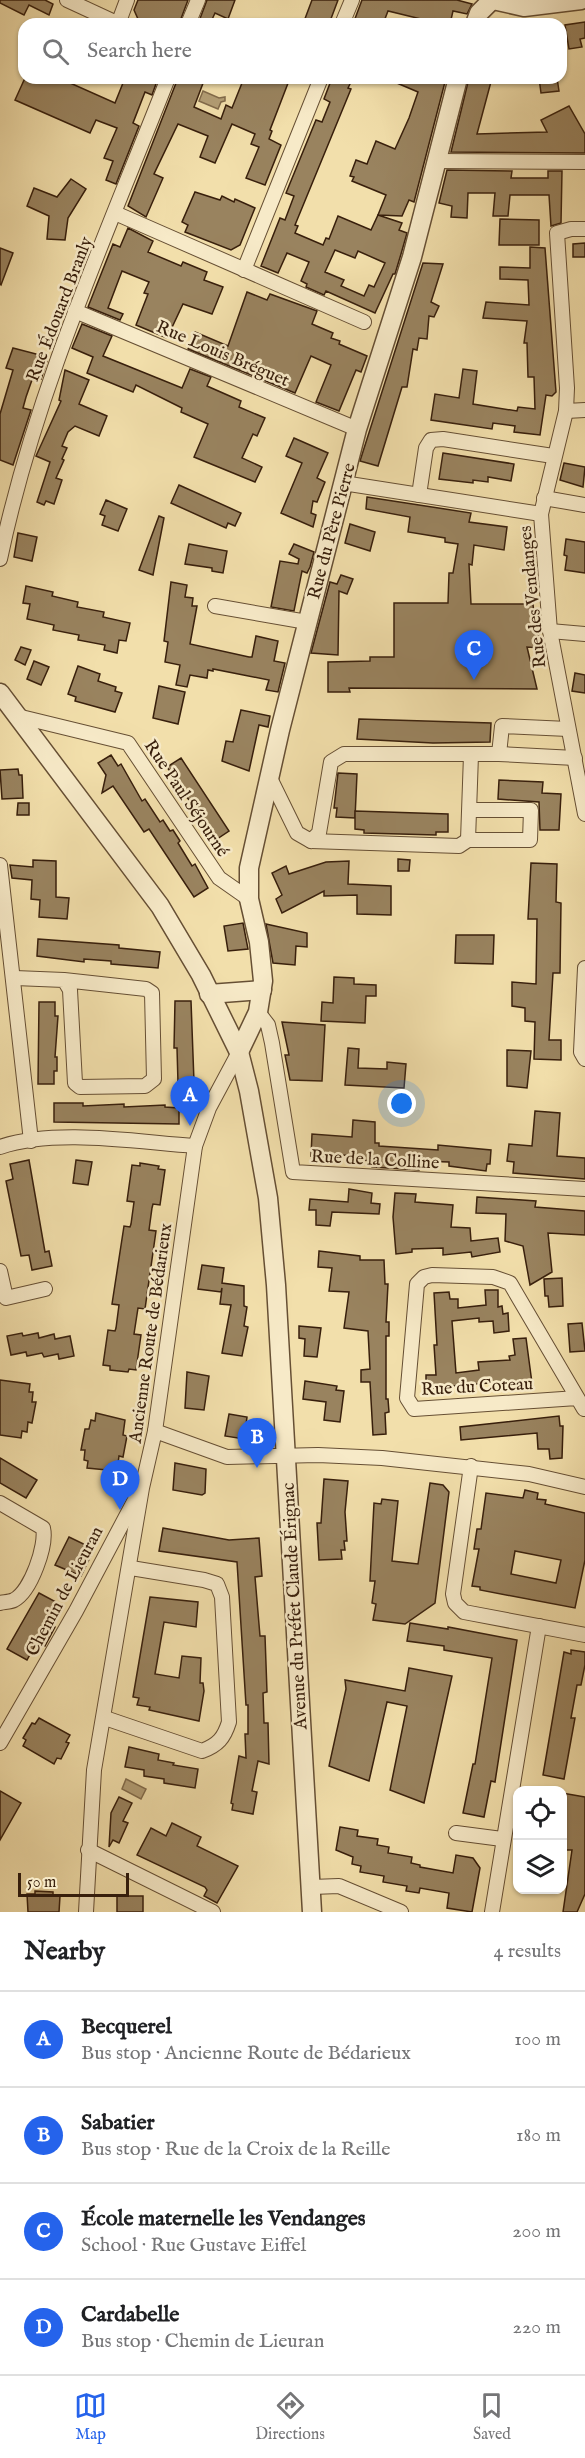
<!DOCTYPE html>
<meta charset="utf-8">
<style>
body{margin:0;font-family:"IM FELL English",serif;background:#f6f6f6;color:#202124}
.controls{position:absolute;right:18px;bottom:18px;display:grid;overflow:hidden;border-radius:12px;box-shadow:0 2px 4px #0004}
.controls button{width:54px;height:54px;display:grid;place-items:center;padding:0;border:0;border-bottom:2px solid #e0e0e0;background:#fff;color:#202124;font:30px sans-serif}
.scale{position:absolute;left:18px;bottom:15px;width:111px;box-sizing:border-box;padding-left:6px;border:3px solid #381f0c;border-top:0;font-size:16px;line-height:21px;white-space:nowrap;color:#381f0c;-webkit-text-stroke:4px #f7eac8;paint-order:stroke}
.you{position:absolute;left:402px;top:1104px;width:21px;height:21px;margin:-15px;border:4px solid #fff;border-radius:50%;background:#1a73e8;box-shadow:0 0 0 9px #1a73e833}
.badge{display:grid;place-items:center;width:39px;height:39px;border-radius:50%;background:#2563eb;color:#fff;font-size:20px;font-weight:700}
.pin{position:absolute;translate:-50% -50px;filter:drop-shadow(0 2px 3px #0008)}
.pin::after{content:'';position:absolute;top:32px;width:21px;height:18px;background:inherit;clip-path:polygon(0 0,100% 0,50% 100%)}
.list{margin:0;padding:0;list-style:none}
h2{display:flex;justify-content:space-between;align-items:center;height:78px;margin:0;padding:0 24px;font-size:26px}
h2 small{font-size:20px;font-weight:400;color:#757577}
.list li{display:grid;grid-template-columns:39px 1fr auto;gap:18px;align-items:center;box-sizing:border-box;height:96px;padding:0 24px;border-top:2px solid #e0e0e0}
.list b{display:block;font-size:22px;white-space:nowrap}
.list p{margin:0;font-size:20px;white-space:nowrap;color:#757577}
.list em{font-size:20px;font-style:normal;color:#757577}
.icon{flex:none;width:33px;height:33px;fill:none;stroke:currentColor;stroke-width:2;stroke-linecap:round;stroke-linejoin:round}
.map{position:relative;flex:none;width:585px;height:1912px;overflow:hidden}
.search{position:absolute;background:#fff;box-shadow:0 2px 4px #0004;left:18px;right:18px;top:18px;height:66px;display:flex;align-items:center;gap:15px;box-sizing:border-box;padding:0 21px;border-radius:18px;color:#757577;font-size:22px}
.sheet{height:462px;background:#fff}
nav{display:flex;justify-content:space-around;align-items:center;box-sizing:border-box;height:84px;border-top:2px solid #e0e0e0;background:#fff;font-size:16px;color:#757577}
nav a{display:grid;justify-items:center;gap:3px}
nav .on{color:#2563eb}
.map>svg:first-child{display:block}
.water{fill:#b39e75;stroke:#826b4b;stroke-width:1.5}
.building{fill:#99835f;stroke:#381f0c;stroke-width:1.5;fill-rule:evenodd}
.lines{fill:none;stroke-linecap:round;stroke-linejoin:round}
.minor-casing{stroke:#664f34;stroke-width:16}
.tertiary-casing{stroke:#664f34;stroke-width:21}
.minor{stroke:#f7eac8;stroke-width:14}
.tertiary{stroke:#f7eac8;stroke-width:18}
.labels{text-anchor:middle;stroke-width:5;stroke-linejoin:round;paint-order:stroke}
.street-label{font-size:18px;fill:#381f0c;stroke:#f7eac8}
</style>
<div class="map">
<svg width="585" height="1912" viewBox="0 0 585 1912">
<rect width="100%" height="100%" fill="#f2dfab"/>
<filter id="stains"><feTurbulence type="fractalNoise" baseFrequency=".00333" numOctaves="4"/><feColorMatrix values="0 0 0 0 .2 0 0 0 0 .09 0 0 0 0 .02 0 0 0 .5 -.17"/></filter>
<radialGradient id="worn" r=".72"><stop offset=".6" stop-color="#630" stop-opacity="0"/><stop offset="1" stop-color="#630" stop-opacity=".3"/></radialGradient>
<g class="water">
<polygon points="203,91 219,98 225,97 225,101 221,102 218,109 199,101"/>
<polygon points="126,1779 146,1789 141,1799 122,1789"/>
</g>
<g class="building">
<polygon points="0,0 45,0 53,4 49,15 29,5 24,15 0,3"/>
<polygon points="138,0 188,0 179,24 147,24 138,19 134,10"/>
<polygon points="207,0 235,0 228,19 215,13 210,24 198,24"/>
<polygon points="312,0 338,0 329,24 303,24"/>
<polygon points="362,0 457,0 472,4 467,14 453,11 450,24 419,24 421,19 388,11 383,24 353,24"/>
<polygon points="585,22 585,38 580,39 582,47 569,49 565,25"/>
<polygon points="25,78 59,78 115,103 125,78 151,78 157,81 152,95 145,92 133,123 139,126 116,184 106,180 113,161 104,158 117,128 96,120 90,133 15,100"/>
<polygon points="178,78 205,78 194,107 221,119 226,105 232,108 244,78 290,78 270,130 272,131 269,139 281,145 265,185 246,178 259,147 251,144 255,134 232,124 215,163 200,157 208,136 178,124 154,174 163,178 146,217 128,206"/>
<path d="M332,78h21l-5,10 3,1 -56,136 3,1 -3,7 28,12 3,-7 3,1 9,-23 33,14 7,-15 24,8 -3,7 8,3 -6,21 -6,20h-2l-18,39 -49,-22 -2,4 -18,-8 1,-3 -6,-3 8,-19 -22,-9 -9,20 -17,-7 19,-48 5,2 9,-24 -8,-3 30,-73 6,2 8,-20 -6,-3zM335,250l20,8 3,-7 27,12 -11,24 -5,-2 -5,11 -23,-10 3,-6 -19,-8z"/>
<polygon points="385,78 446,78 414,202 409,200 402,216 378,215 386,195 352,181 354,177 350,176 356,160 367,164 376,141 395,149 409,118 418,92"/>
<polygon points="469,78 492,78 477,134 547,132 541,120 569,106 585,134 585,153 451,152"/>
<polygon points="539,78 557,78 559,91 541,93"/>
<polygon points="447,170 512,171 511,178 548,178 548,171 562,171 561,223 551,226 549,195 510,195 508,216 493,216 495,193 468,193 467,218 451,217 452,206 439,203"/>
<polygon points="71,179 86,189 68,218 65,240 47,239 49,216 27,206 34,188 57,197"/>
<polygon points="195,192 220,200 222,196 234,202 235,199 255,208 240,245 231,250 185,232 188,225 182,222"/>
<polygon points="500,219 539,220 539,245 499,245"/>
<polygon points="128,228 153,241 148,252 181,266 183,262 207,272 204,280 223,287 212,314 183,304 167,338 136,325 148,294 144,293 149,282 122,271 108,308 123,314 120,320 88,307 113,244 120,247"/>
<polygon points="585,243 585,257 573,257 573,244"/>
<polygon points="530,247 545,248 555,379 556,392 552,396 546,395 540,435 514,432 515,426 493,423 492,429 431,420 435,394 459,398 463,369 477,371 473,404 517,411 518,407 535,409 534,377 528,377 527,343 524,343 527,321 483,318 486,302 529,305 528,280 500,279 500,267 530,268"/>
<polygon points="0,248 13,253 1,285 0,284"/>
<polygon points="423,263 443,264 431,302 439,306 434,317 429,316 427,339 419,338 417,350 413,349 407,387 402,387 378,466 360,461"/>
<polygon points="247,292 267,300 270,294 317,311 312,324 333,333 331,338 340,341 339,344 367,356 361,372 356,370 339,411 316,402 331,365 311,356 295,393 188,349 195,332 228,346"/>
<polygon points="82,324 112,336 103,356 182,388 190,369 211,377 207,386 241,401 239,407 265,418 257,436 253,434 242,458 262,467 255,482 194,457 208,424 181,412 182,408 136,385 133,392 87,373 93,357 72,348"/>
<polygon points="13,348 40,355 39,359 47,361 41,379 33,377 26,397 23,408 31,410 13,465 0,460 0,414 13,370 6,368"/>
<polygon points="65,370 89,380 79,404 107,416 99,436 75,426 68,432 62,446 67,448 62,459 64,460 56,478 62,480 54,504 46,501 44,505 37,502 50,462 36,456 61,401 59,400"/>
<polygon points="294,438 328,453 317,478 325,482 317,502 313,501 311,513 316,515 313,527 281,513 302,463 286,456"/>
<polygon points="443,453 514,464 511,481 488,477 488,482 473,480 473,483 439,479"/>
<polygon points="564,463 585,467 583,487 560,480"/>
<polygon points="179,485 241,513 235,526 228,523 226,528 171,503"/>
<polygon points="367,497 471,513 469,522 507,527 504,550 474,545 472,565 469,564 471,604 533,604 536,634 539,634 541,648 527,647 537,689 349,688 350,692 328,692 328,662 370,661 370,657 394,657 394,603 448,603 449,573 453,573 458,544 445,542 445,538 408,532 410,517 366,509"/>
<polygon points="106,500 127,509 118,531 102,525 105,516 100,514"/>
<polygon points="159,516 164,518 153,575 139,570"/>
<polygon points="350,524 375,532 370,551 345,543"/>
<polygon points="18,533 37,537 32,561 14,557"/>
<polygon points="566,539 585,542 585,573 565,570 567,556 564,555"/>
<polygon points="189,544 227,551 223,573 212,571 212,568 185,564"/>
<polygon points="294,544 314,552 310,567 307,573 302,571 294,611 271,607 280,561 298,564 299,559 289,554"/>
<polygon points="341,575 353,579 347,594 339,591 338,655 311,653 330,582 337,584"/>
<polygon points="171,582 187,585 185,597 193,598 192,606 197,606 190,644 249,657 252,657 256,636 278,641 274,661 285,663 278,692 266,690 269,680 213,669 213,671 208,670 207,678 190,675 187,687 176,685 180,665 165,662 168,642 164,641"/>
<polygon points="26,586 53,592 52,596 78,602 77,607 104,612 103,617 130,623 126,641 119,640 117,653 104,650 105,645 78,640 79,635 53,630 54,625 27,619 30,604 23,603"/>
<polygon points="21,647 31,650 25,665 15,660"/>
<polygon points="34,661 49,667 41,685 27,679"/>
<polygon points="78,666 100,674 98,681 116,687 115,691 122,693 115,712 75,701 76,697 68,694"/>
<polygon points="575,673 585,675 585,693 572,691"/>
<polygon points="159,686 185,692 178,724 153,718"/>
<polygon points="241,710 270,716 268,727 259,725 249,771 222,761 226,741 233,742"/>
<polygon points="359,719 491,723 490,742 433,743 357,739"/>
<polygon points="111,755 118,766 121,764 142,801 145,799 160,822 163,820 170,831 173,830 180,841 178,843 192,866 195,864 208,888 194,897 149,829 144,832 113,786 102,793 106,775 98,763"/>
<polygon points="181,758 229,831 217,839 206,825 203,827 190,801 172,780 175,779 167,767"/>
<polygon points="18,769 19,775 22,775 23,798 2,799 0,770"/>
<polygon points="338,773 357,774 355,818 336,817 337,808 334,808"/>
<polygon points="499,780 543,782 542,793 561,794 559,830 540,830 539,802 498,799"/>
<polygon points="18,803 29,803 29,815 17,815"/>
<polygon points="355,811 448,814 448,832 436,832 436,835 364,833 364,830 355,829"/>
<polygon points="398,859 410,860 409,871 398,871"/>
<polygon points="33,860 56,861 56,897 69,898 67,919 39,917 40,900 31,899 32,880 12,878 10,865 33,867"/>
<polygon points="349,861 348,884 391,886 391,915 357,914 357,895 324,896 324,891 282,913 276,899 282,895 272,873 286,866 289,874 326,862"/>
<polygon points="531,863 557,864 556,902 561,903 560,973 553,973 549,1040 561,1040 561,1060 534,1059 535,1022 525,1021 525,1008 512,1006 512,982 536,984 537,919 528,919"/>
<polygon points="243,923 248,949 228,951 224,926"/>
<polygon points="266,924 307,933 307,947 296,946 295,965 273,963"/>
<polygon points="456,935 494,935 493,964 455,963"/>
<polygon points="38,939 119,945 119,948 160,952 158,968 111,964 111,961 84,959 84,962 37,956"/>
<polygon points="334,977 354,978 354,984 376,985 376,996 366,996 365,1023 321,1021 322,1002 333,1003"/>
<polygon points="175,1001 191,1001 194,1082 178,1083 177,1048 174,1048"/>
<polygon points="39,1002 55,1002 55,1016 58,1016 55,1057 57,1057 57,1071 54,1071 54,1084 38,1084"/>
<polygon points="282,1022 325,1025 322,1081 290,1080 285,1055 289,1055"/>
<polygon points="348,1048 359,1049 358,1068 387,1069 387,1062 406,1064 404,1088 345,1085"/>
<polygon points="507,1050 531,1051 527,1088 507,1086"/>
<polygon points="54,1103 83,1103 83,1106 124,1104 124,1107 165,1105 165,1107 179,1108 179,1124 54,1122"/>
<polygon points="535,1111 560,1113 557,1156 585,1158 585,1179 513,1173 514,1162 507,1161 509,1144 532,1146"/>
<polygon points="353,1120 375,1122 375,1143 379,1143 379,1146 438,1150 438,1145 491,1150 490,1164 487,1164 486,1171 449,1166 449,1162 420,1161 419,1170 372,1167 372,1161 362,1160 362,1157 333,1154 333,1157 311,1156 312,1134 352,1137"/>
<polygon points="29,1160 45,1252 49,1251 52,1266 32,1270 29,1255 21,1256 6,1181 13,1179 10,1164"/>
<polygon points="76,1160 92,1162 88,1185 73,1183"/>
<polygon points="140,1163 159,1166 158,1169 165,1170 160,1205 153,1204 152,1208 149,1230 156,1231 145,1309 138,1308 134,1334 141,1335 136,1370 129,1369 128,1372 110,1370 110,1366 103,1365 108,1330 115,1331 116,1328 119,1305 112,1304 124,1226 130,1227 131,1224 134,1202 127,1201 132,1165 140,1166"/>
<polygon points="349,1189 372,1193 371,1203 380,1204 379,1214 332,1212 330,1226 316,1225 316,1210 309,1210 310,1199 348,1202"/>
<polygon points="395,1193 416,1194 415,1202 453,1205 451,1227 470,1228 471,1241 498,1238 500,1252 472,1257 471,1252 443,1255 443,1248 412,1249 412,1252 396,1254 393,1217"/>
<polygon points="477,1197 536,1201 535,1207 585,1211 585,1235 548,1233 552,1272 530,1285 523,1246 505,1241 506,1214 476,1213"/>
<polygon points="319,1251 360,1256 360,1260 384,1260 385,1284 388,1284 386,1322 389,1322 389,1336 386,1336 386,1399 388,1399 389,1412 385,1413 386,1434 373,1435 370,1382 361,1382 361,1370 370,1369 368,1331 344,1328 349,1292 329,1291 332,1268 318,1267"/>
<polygon points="202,1265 224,1268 222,1283 244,1286 244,1306 247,1307 244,1326 248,1327 242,1356 222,1353 231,1305 220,1304 222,1288 221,1292 198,1289"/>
<polygon points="562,1278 563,1306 549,1307 548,1296 545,1296 544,1279"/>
<polygon points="485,1290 498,1290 498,1307 502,1306 503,1314 508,1313 509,1331 494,1333 493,1321 479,1322 479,1318 452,1321 456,1373 479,1370 478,1362 510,1360 509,1356 515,1355 513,1339 526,1338 532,1383 512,1384 512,1381 453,1386 452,1389 426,1388 426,1375 436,1375 434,1345 437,1345 434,1293 449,1292 450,1299 458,1299 458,1308 486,1305"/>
<polygon points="582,1323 585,1351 570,1352 568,1324"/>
<polygon points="299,1326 321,1328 317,1357 304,1356 305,1339 299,1338"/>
<polygon points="22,1333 23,1336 38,1333 39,1338 54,1334 55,1339 70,1336 74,1356 59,1359 58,1354 44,1357 42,1353 27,1356 26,1352 11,1355 7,1336"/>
<polygon points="187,1372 209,1376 204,1410 185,1408"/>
<polygon points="0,1380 30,1384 29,1392 33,1392 32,1402 36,1402 32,1423 28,1422 27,1432 22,1431 21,1438 0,1435"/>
<polygon points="305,1381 337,1386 336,1390 344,1391 340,1422 324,1420 326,1402 303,1399"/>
<polygon points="96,1413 125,1420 123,1435 127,1436 123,1457 119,1456 117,1471 87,1468 88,1461 84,1460 85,1450 81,1450 85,1429 89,1429 91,1420 95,1421"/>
<polygon points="229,1414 247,1417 244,1439 225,1436"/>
<polygon points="559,1416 560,1426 563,1426 562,1458 550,1459 549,1449 538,1449 537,1433 461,1440 460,1427"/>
<polygon points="0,1458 37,1480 26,1498 0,1483"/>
<polygon points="175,1463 206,1469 205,1493 202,1495 173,1490"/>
<polygon points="324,1479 348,1481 345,1512 347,1541 344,1541 345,1550 341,1550 342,1559 319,1560 317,1523 321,1523"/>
<polygon points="430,1483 443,1485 449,1492 435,1603 405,1624 373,1620 376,1604 372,1603 375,1581 370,1581 374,1503 381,1504 382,1499 398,1501 392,1561 418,1564"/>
<path d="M525,1490l13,3 -1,6 9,1 -1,4 40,9v47l-10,48 -95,-18v-3l-8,-1 7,-37h-5l3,-20h4l5,-36 37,5zM515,1551l46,9 -5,23 -45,-9z"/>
<polygon points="163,1528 229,1540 259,1538 262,1576 255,1577 260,1636 265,1636 267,1692 263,1693 264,1723 268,1723 269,1764 258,1761 252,1791 257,1792 253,1814 232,1810 233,1804 231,1803 239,1756 246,1758 245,1734 248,1734 248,1705 246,1705 237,1562 159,1551"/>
<polygon points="69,1537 94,1549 81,1576 55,1565"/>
<polygon points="39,1593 56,1602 46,1622 55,1627 45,1646 37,1642 27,1660 7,1649"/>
<polygon points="150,1597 198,1602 196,1627 164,1622 155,1674 179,1678 182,1656 201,1658 200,1683 203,1683 204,1691 199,1721 149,1710 150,1707 137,1705 139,1698 133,1697"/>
<polygon points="410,1623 448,1629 448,1627 517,1640 495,1782 491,1781 484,1817 463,1813 473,1764 475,1764 492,1658 444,1650 444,1646 407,1641"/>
<polygon points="571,1650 585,1652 585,1665 581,1685 577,1685 571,1718 575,1718 564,1779 543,1775 564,1652 571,1654"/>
<polygon points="409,1668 452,1676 424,1803 390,1790 407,1706 387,1702 369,1781 329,1766 346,1689 345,1680 405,1691"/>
<polygon points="39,1718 70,1735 66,1742 69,1743 61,1759 57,1758 54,1764 23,1746 26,1740 23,1738 32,1723 35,1724"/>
<polygon points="129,1747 159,1754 158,1760 174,1763 173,1765 198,1769 195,1788 164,1783 164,1779 144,1776 144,1770 125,1767"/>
<polygon points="0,1791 21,1803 0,1840"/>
<polygon points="562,1793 585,1797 585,1894 577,1912 563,1912 572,1850 562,1850"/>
<polygon points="119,1797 132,1803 123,1821 128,1823 119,1843 113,1840 109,1847 111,1813"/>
<polygon points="172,1823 201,1837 197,1846 238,1866 217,1903 204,1896 207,1890 205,1887 137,1855 151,1828 166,1836"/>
<polygon points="340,1827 358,1830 357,1836 378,1839 377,1845 389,1847 388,1853 412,1857 411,1863 420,1865 420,1867 453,1873 456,1855 473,1858 480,1868 472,1912 447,1908 449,1893 420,1888 419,1893 406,1891 407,1886 383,1882 384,1876 360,1872 361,1866 352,1864 353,1857 336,1850"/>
<polygon points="35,1891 53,1892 53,1896 60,1896 59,1912 28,1912 27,1894 35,1894"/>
<rect x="117" y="1896" width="26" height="16"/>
</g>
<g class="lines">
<g class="minor-casing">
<g id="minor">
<polyline points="67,0 119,24"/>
<polyline points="118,24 127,0"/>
<polyline points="188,24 198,0"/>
<polyline points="342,24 352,0"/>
<polyline points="438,161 585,162"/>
<polyline points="115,213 364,322"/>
<polyline points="585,229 571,229 557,233 567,388 566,411 541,514 550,631 585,814"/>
<polyline points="244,270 321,78"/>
<polyline points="75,311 357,429"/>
<polyline points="566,411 585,410"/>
<polyline points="343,483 541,514"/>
<polyline points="419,495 426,448 431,440 443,439 553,456"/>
<polyline points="544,498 585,505"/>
<path d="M0,559c35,-167 106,-323 168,-481"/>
<polyline points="215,606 307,622"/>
<polyline points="550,631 585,634"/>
<polyline points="17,716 128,743 219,878 249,899"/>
<polyline points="499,754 502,726 568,729"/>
<polyline points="270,778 297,833 311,841 319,833 331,762 344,754 499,754 575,758"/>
<polyline points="468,840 471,755"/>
<polyline points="311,841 459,846 468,840 530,840 531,810 470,810"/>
<polyline points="0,865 31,1141"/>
<polyline points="585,968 581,1052 585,1059"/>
<polyline points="15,978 64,980 70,990 75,1083 80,1087 145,1086 154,1079 152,993 146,989 64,980"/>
<polyline points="258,1012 268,1025 272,1043 293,1172 585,1189"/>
<path d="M0,1147c56,-19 136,-5 195,-1"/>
<polyline points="0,1271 6,1298 45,1289"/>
<polyline points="577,1398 414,1409 407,1398 417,1284 424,1277 432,1275 493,1277 510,1283 584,1409"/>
<polyline points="155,1431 227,1457 318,1455 382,1458 529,1474 585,1487"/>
<polyline points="471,1466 453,1594 455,1603 464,1612 585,1635"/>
<path d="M0,1503l43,25c4,17 -12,63 -29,72 -4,2 -10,2 -14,3"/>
<path d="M105,1718l97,33c16,-6 22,-13 27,-29l-7,-125 -5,-13 -13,-4 -73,-12"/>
<polyline points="0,1743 76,1611 139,1492"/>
<polyline points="456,1833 502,1839"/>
<polyline points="88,1850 213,1912"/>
<polyline points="312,1887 339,1886 401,1912"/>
<polyline points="86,1912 94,1770 142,1488 155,1431 195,1146 209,1108 239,1052"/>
<polyline points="492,1912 539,1626"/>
</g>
</g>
<g class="tertiary-casing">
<g id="tertiary">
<polyline points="493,0 524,7 581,0"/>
<polyline points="475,24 479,13 492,0"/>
<polyline points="0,693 160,906 201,975 239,1052 249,1091 268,1198 276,1285 312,1912"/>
<polyline points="209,994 262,990"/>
<polyline points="239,1052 258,1012 263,981 259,942 249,899 249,868 280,730 357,429 412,257 458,78"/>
</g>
</g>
<use href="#minor" class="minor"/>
<use href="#tertiary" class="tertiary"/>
</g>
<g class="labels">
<g class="street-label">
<text transform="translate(59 309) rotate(-69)" y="6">Rue Édouard Branly</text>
<text transform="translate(223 353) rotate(23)" y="6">Rue Louis Bréguet</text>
<text transform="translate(331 531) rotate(-75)" y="6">Rue du Père Pierre</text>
<text transform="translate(532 597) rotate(-96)" y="6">Rue des Vendanges</text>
<text transform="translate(187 798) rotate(56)" y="6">Rue Paul Séjourné</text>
<text transform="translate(375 1159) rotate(3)" y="6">Rue de la Colline</text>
<text transform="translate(150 1333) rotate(-82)" y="6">Ancienne Route de Bédarieux</text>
<text transform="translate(477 1386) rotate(-3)" y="6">Rue du Coteau</text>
<text transform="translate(64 1591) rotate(-62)" y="6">Chemin de Lieuran</text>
<text transform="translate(294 1606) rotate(-93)" y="6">Avenue du Préfet Claude Érignac</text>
</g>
</g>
<rect width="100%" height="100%" filter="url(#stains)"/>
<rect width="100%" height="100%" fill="url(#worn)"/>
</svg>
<div class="controls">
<button><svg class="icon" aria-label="locate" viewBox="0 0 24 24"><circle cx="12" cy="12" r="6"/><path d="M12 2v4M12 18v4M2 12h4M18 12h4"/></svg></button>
<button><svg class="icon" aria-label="layers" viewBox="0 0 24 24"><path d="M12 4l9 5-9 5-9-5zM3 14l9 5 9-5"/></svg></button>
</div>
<div class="scale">50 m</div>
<div class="you"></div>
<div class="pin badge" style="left:190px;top:1126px">A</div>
<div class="pin badge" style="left:257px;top:1468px">B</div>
<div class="pin badge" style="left:474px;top:680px">C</div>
<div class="pin badge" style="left:120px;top:1510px">D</div>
<div class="search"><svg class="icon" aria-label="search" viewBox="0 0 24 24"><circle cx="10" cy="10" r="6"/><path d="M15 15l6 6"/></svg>Search here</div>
</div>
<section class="sheet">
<h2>Nearby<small>4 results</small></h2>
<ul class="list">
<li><span class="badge">A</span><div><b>Becquerel</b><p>Bus stop · Ancienne Route de Bédarieux</p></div><em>100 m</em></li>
<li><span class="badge">B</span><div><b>Sabatier</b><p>Bus stop · Rue de la Croix de la Reille</p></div><em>180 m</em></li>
<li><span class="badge">C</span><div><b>École maternelle les Vendanges</b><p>School · Rue Gustave Eiffel</p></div><em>200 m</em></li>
<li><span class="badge">D</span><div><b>Cardabelle</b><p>Bus stop · Chemin de Lieuran</p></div><em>220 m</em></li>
</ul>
</section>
<nav>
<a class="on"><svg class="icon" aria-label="map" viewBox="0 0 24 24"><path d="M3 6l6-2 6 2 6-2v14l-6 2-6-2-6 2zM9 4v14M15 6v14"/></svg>Map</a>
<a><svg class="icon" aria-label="directions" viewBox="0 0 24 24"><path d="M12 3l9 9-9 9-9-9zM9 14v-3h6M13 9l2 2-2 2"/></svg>Directions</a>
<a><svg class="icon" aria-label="saved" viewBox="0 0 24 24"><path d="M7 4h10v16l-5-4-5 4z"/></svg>Saved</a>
</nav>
